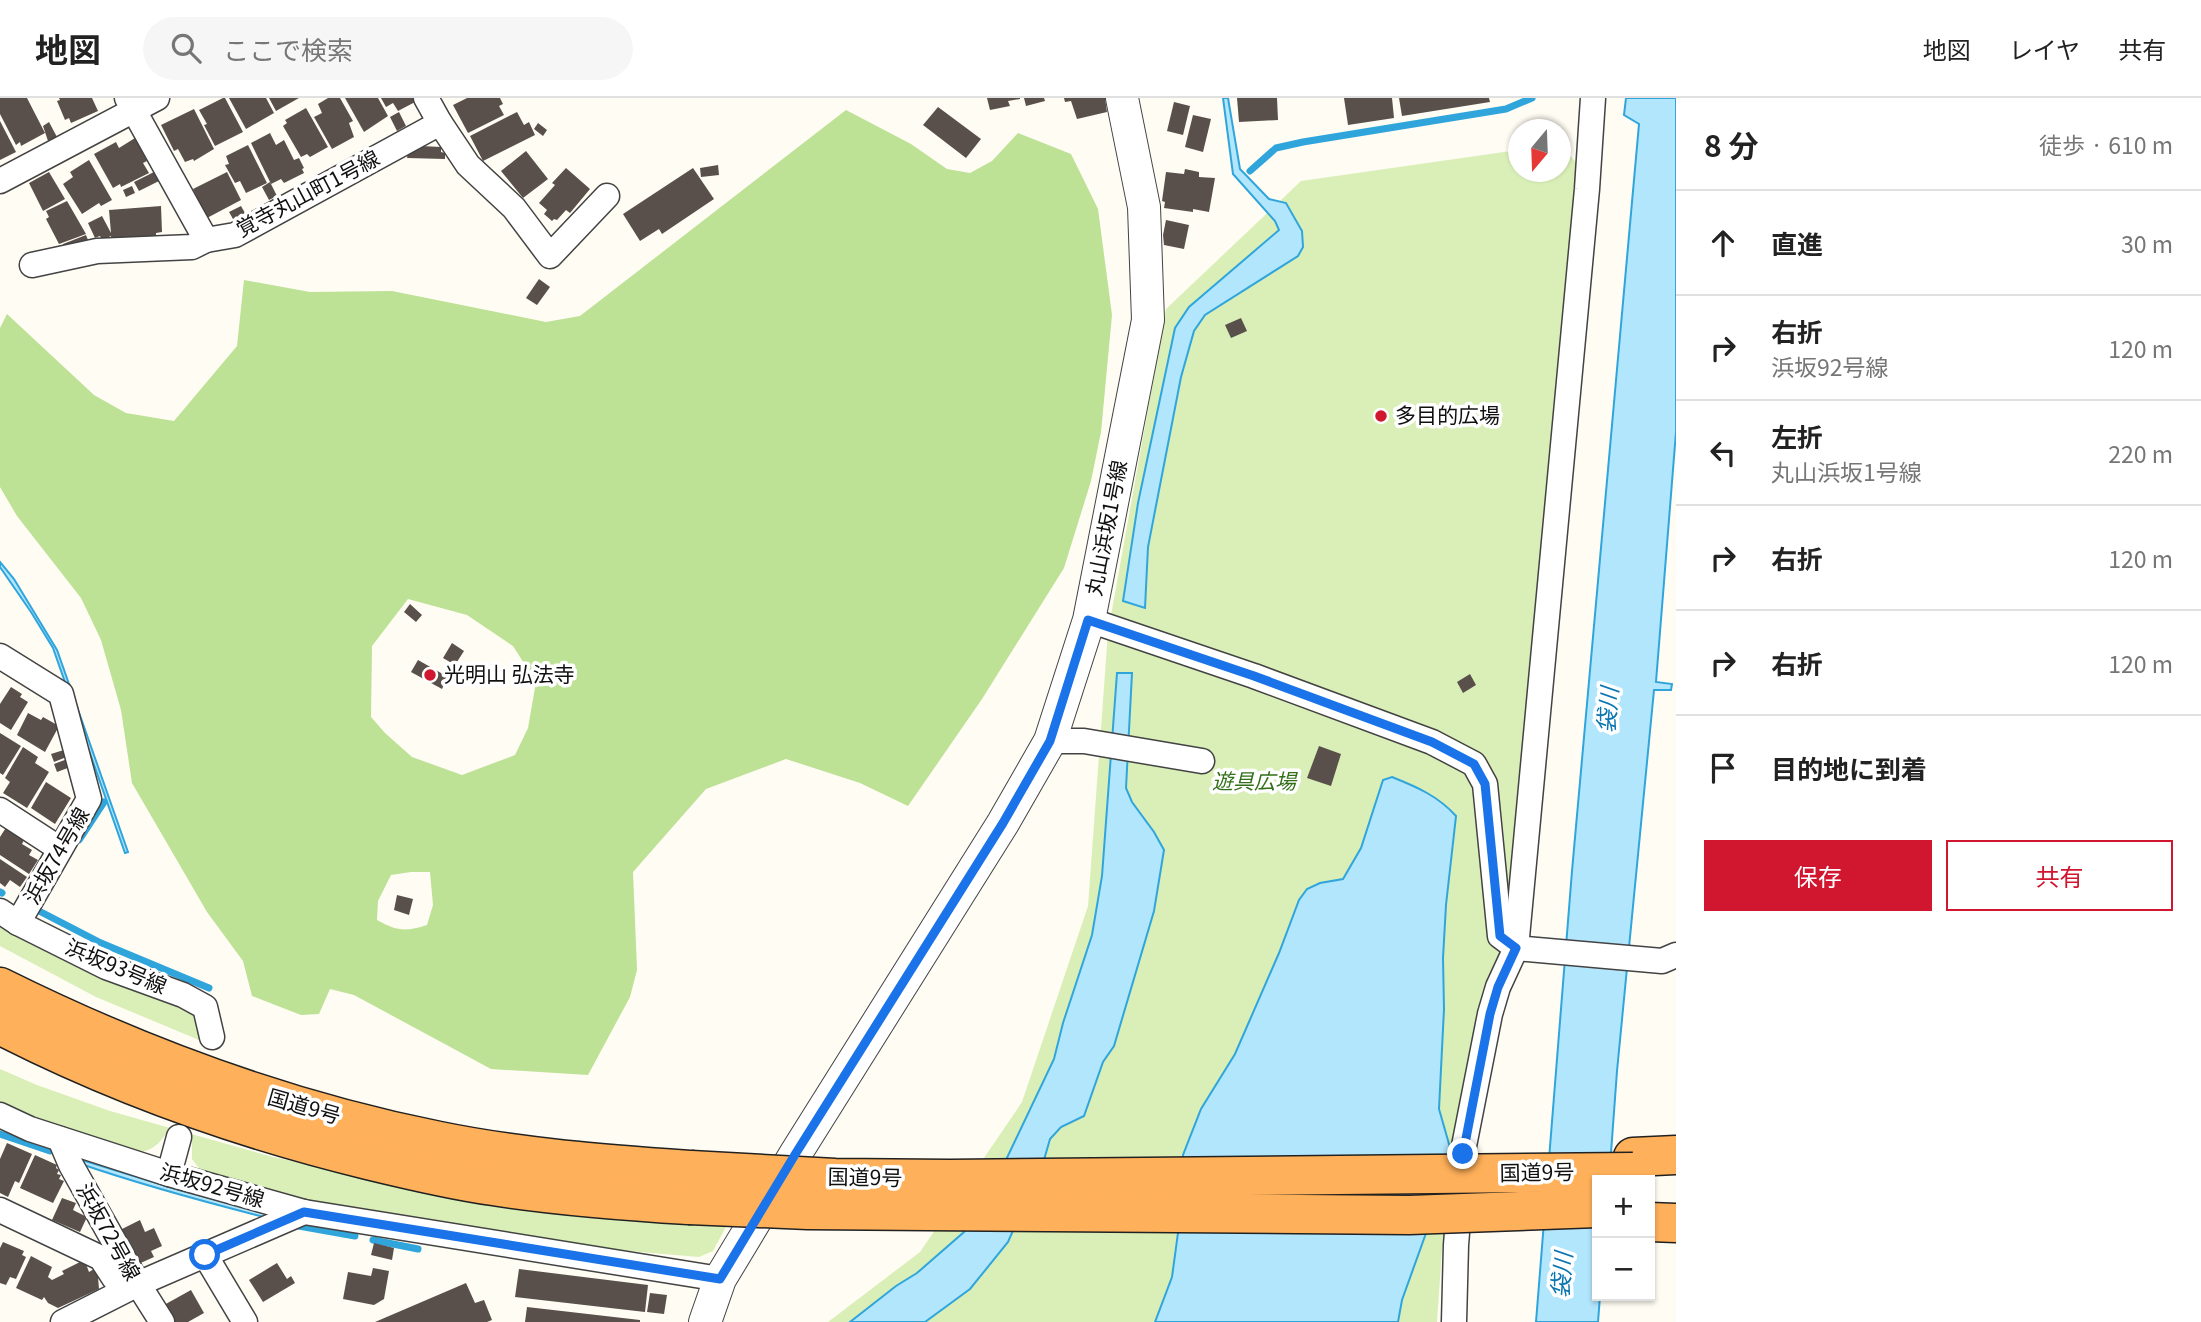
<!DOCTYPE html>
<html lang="ja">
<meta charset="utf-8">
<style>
body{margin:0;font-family:Georgia,"Noto Sans JP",serif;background:#f6f6f6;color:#222}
.controls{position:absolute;right:21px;bottom:21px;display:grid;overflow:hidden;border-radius:0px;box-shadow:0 2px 5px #0004}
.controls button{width:63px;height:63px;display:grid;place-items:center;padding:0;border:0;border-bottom:2px solid #e0e0e0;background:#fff;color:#222;font:35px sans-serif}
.compass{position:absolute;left:1508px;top:21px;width:63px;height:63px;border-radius:50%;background:#fff;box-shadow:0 2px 5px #0004;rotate:199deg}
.stop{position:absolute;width:21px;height:21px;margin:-16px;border:5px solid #1a73e8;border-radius:50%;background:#fff}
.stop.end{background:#1a73e8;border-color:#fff;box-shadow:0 2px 7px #0008}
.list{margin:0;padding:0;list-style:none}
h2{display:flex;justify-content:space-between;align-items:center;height:91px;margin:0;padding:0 28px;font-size:30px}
h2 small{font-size:23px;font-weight:400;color:#767676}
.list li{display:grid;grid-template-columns:46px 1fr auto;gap:21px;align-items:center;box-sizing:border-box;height:105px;padding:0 28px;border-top:2px solid #e0e0e0}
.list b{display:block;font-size:26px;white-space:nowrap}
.list p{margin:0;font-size:23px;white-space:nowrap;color:#767676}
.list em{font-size:23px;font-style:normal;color:#767676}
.actions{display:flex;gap:14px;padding:21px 28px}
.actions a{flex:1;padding:16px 0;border:2px solid #d1172f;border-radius:0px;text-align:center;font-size:24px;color:#d1172f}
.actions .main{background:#d1172f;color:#fff}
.icon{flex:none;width:38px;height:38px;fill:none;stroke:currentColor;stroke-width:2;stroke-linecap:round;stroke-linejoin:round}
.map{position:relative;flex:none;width:1676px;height:1224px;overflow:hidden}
header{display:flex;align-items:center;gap:42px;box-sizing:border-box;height:98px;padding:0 35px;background:#fff;border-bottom:2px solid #e0e0e0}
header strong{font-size:33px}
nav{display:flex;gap:38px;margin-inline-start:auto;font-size:24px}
.search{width:490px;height:63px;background:#f6f6f6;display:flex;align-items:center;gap:18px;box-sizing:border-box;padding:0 24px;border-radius:38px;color:#767676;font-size:26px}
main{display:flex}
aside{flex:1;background:#fff}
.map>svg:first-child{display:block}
.green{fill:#d9efb7}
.forest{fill:#bde195;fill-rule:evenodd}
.water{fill:#b2e6fd;stroke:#30a5dc;stroke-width:2}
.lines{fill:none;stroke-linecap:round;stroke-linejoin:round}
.stream{stroke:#30a5dc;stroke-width:7}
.building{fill:#5a504b}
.minor-casing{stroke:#434343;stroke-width:27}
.tertiary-casing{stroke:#434343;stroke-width:34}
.trunk-casing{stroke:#212121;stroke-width:41}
.minor{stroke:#fff;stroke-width:24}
.tertiary{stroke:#fff;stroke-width:32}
.trunk{stroke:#ffb05a;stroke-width:38}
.trunk-bridge-casing{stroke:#212121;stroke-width:41;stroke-linecap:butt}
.trunk-bridge{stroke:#ffb05a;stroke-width:38}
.route{stroke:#1a73e8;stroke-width:9}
.poi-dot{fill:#d1172f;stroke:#fff;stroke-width:2.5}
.labels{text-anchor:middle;stroke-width:7;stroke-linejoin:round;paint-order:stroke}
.street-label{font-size:21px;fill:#101010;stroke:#fff}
.poi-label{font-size:21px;fill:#101010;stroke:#fff;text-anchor:start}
.park-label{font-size:21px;font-style:italic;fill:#317018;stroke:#fff}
.water-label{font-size:23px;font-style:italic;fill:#0a75b1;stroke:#fff}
</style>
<header>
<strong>地図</strong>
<div class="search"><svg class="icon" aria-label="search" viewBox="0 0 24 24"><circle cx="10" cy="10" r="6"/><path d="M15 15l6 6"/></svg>ここで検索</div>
<nav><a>地図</a><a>レイヤ</a><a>共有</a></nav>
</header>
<main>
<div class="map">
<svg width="1676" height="1224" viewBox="0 0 1676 1224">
<rect width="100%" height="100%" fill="#fffcf3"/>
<g class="green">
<polygon points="1518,52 1518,74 1560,74 1561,53 1570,57 1581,71 1513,830 1459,1009 1442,1152 1437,1224 828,1224 920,1154 1022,1004 1088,808 1108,534 1166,211 1301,83"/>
<polygon points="0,821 187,910 204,927 199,942 96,899 0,848"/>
<path d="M0,971l37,16 73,26 163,46 143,31 311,37 -14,26 -14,6c-136,-11 -273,-27 -405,-59 -31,-8 -62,-18 -93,-27l-9,-12v-20l-25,-7c-7,12 -16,19 -30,21l-137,-47z"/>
</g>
<path class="forest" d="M846,12l65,34 36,25 23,4 22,-12 26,-28 53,21 27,55 14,106 -11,117 -10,49 -27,87 -82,131 -74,107 -48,-23 -74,-24 -80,30 -73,83 4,98 -7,27 -42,78 -97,-6 -137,-74 -24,-6 -11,25 -18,1 -49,-19 -9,-35 -36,-49 -75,-129 -11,-73 -20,-70 -20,-42 -64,-82 -17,-29v-159l7,-14 87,81 32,18 48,8 63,-75 7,-66 66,12 82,-1 154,31 34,-6zM408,501l59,16 46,31 23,36 -8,46 -13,27 -53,20 -50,-18 -27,-24 -14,-16 1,-71zM411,774h19l3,33 -6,20c-22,7 -30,6 -50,-5l1,-19 13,-26z"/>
<g class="water">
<polygon points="1223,0 1228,0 1240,71 1269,101 1286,105 1302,133 1303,149 1298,158 1205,217 1194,233 1181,279 1148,449 1145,510 1123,503 1138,405 1175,230 1189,209 1279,132 1275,123 1233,76"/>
<polygon points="1626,0 1676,0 1676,334 1656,584 1672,586 1671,592 1654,592 1617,973 1609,1082 1597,1082 1597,1198 1600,1198 1598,1224 1536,1224 1572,773 1639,26 1624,17"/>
<polygon points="0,464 14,481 57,552 128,754 125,755 53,550 31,514 0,469"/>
<polygon points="1117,575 1132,575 1126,690 1132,704 1154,734 1164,752 1154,813 1114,948 1103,964 1084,1018 1061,1029 1050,1041 1044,1062 1008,1144 970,1191 925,1224 850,1224 896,1188 917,1175 964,1134 1004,1066 1054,961 1063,925 1092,837 1102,778"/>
<path d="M1392,679c25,10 46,19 64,39l-10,89 -3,53 1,51 -5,100 14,49 -51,142 -4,22h-243l17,-45 6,-44 5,-78 18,-46 34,-55 44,-101 20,-53 8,-11 13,-6 23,-4 18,-31 22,-68z"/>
<path d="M82,1062l97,30 95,25 -6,3c-63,-16 -126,-33 -187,-54z"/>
</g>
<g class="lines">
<g class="stream">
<polyline points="1250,73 1276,50 1303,44 1506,11 1532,0"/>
<polyline points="79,742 104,704"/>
<polyline points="0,794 2,795"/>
<polyline points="41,814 101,845 209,890"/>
<polyline points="0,1036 50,1053"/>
<polyline points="293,1127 355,1138"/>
<polyline points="373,1142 418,1151"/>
</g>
</g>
<g class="building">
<polygon points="0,0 27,0 45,35 21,48 20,44 16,47 0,16"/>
<polygon points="59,0 92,0 98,13 71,25 69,20 65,22 57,3 60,2"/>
<polygon points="223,0 225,0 243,34 215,48 204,27 207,26 199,12"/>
<polygon points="229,0 266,0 274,15 246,31"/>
<polygon points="269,0 299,0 276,13"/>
<polygon points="328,0 340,0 353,23 349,25 354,39 332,51 314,19 322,15 318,6"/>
<polygon points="345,0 378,0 388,18 364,34"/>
<polygon points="381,0 415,0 417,3 398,13 393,5 386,9"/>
<polygon points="467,0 500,0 503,6 499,8 504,17 468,35 453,7"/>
<polygon points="987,0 1020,0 1020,1 1008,3 1010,8 990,12"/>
<polygon points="1024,0 1044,0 1045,3 1026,8"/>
<polygon points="1064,0 1105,0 1107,14 1077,21 1071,3 1065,4"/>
<polygon points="1237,0 1277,0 1278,22 1239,24"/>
<polygon points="1344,0 1392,0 1394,20 1348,27"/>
<polygon points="1399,0 1489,0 1490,4 1402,18"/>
<polygon points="1174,4 1190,8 1183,37 1167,33"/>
<polygon points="938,9 981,41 966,60 923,27"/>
<polygon points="306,10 328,49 310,59 307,56 301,59 283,28 287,25 285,22"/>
<polygon points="194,11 214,51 194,63 193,61 185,64 178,51 174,53 161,27"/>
<polygon points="399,14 406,28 397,33 390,19"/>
<polygon points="517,14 524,27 529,24 535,37 483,63 470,38"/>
<polygon points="1193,17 1211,21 1203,54 1185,49"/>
<polygon points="0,23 16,54 0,62"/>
<polygon points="49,24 57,39 48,43 43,28"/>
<polygon points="538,25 547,32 543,38 534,31"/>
<polygon points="270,35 276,47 284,42 294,62 299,60 304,70 302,71 304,75 284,85 281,81 271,86 251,45"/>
<polygon points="135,40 147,63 143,65 149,75 121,89 120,86 113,90 94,56 116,44 119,50"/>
<polygon points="248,47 267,85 246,95 240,83 235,85 225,67 229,66 226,58"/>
<polygon points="421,48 441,49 441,54 445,55 445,61 407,60 408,54 420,51"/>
<polygon points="526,53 548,81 523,100 501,73"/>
<polygon points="89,62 112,102 101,108 99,105 82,116 63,86 73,79 70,74"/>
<polygon points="718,67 719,77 701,79 700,70"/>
<polygon points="566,70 590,91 570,115 566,112 557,122 554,121 552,123 544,116 547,112 539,105 555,87 552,85"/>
<polygon points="693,70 714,101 662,136 659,131 640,143 623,116"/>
<polygon points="1185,71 1199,74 1199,79 1215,80 1209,114 1193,111 1193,114 1164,110 1165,104 1162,103 1166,74 1184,76"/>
<polygon points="49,74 65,101 43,113 29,85"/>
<polygon points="154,74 159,83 139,93 134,84"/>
<polygon points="227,74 241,102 207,120 193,91"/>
<polygon points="270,84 277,98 269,102 262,89"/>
<polygon points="132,88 135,95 126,99 123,92"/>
<polygon points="67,103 86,136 59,146 46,121 49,119 46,113"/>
<polygon points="161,108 162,134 156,135 156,144 112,147 111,138 102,142 100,138 95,140 88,125 102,118 111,135 109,112"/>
<polygon points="241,108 245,115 233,121 229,114"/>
<polygon points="1166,122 1189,127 1184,151 1164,147 1163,137"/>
<polygon points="86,137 88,142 64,150 63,146"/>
<polygon points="539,181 550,189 537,207 526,200"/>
<polygon points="1241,220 1247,233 1231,240 1225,227"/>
<polygon points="410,506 422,517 416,524 404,514"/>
<polygon points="452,545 464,553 455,567 443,560"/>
<polygon points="418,562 448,579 442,591 411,574"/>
<polygon points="1470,576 1476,587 1463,595 1457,584"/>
<polygon points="11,589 22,596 20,599 28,604 11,632 0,625 0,606"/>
<polygon points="28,615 41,622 43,619 59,628 45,654 17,637"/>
<polygon points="0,635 21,648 3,677 0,675"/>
<polygon points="1319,648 1341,656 1331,688 1307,680"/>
<polygon points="23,649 38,659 35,665 49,674 27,710 3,695 10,684 5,680"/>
<polygon points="67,651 69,658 54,664 51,656"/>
<polygon points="70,660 73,668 57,674 54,666"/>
<polygon points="46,684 71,700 55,726 31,710"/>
<polygon points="7,728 25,740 22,746 32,752 29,757 38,762 29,776 0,757 0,739"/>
<polygon points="0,761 27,779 20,789 10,782 5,789 0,785"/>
<polygon points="397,797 413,801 409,817 394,812"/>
<polygon points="7,1045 32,1056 19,1085 15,1083 8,1099 0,1095 0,1061"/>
<polygon points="35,1057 57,1067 56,1070 59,1072 57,1076 61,1077 59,1081 64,1083 53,1105 20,1090"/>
<polygon points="62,1100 76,1105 73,1112 87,1119 80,1134 52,1122"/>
<polygon points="140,1122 145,1134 154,1130 162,1148 151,1153 154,1159 134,1168 116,1134"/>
<polygon points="3,1144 24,1153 22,1157 26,1159 16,1181 10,1179 6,1187 0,1185 0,1150"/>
<polygon points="374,1145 394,1150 392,1162 371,1157"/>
<polygon points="31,1158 52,1169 48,1179 52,1182 64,1176 62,1173 80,1164 86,1166 89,1174 94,1171 98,1179 99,1191 58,1210 48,1205 44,1199 42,1202 16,1190"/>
<polygon points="277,1165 287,1181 291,1178 295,1185 263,1204 249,1182"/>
<polygon points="373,1170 389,1173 384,1201 374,1207 343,1201 348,1174 371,1178"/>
<polygon points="519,1171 648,1187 645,1214 515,1199"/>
<polygon points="466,1185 475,1205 484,1202 492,1222 487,1224 375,1224"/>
<polygon points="191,1192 204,1215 188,1224 174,1224 164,1207"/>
<polygon points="650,1195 667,1197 664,1216 647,1214"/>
<polygon points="527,1209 640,1222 640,1224 525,1224"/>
</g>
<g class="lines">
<g class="minor-casing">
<g id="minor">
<polyline points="127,0 206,142 235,137 440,25 426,0"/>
<polyline points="440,25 468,67 514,110 550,158 607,98"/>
<polyline points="0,83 157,0"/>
<polyline points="32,167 97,153 192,149 206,142"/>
<polyline points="1089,522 1254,578 1432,644 1474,666 1485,686 1500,838 1516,850 1662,863 1676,857"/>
<polyline points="0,558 61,596 89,701 18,825"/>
<polyline points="1050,643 1084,643 1202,663"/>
<polyline points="0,712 60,751"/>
<polyline points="0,813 18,825 106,869 183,897 205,909 212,939"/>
<polyline points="0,1017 30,1031 169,1076 304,1114 720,1181"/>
<polyline points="60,1041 71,1067 138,1186 162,1224"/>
<polyline points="169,1076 179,1039"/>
<polyline points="0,1112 101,1160 114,1180"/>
<polyline points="205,1157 245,1224"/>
<polyline points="63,1224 138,1186 304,1114"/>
<polyline points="1454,1224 1456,1147 1464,1048 1490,916 1498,889 1516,850 1587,91 1593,0"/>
</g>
</g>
<g class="tertiary-casing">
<polyline id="tertiary" points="705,1224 720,1181 796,1055 1003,725 1050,643 1089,522 1148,222 1144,109 1122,0"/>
</g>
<g class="trunk-casing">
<g id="trunk">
<path d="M0,889c141,70 284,123 439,154 83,17 168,23 252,29"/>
<path d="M0,927c117,60 241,104 368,135 41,10 83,20 125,26 65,10 130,15 196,19"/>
<polyline points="1633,1059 1676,1057"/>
<polyline points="1650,1124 1676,1125"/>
</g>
</g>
<use href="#minor" class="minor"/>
<use href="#tertiary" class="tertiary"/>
<use href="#trunk" class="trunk"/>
<g class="trunk-bridge-casing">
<g id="trunk-bridge">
<polyline points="691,1072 835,1080 950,1081 1633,1074"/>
<polyline points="689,1107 808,1112 1409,1117 1597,1110"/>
</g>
</g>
<use href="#trunk-bridge" class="trunk-bridge"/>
</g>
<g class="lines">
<polyline class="route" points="205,1157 304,1114 720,1181 796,1055 1003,725 1050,643 1088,522 1254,578 1432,644 1474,666 1485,686 1500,838 1516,850 1498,889 1490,916 1463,1056"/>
</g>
<g class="poi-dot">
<circle cx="1381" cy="318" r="7"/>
<circle cx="430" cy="577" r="7"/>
</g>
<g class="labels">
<g class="street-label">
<text transform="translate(308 96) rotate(-28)" y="7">覚寺丸山町1号線</text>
<text transform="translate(1107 430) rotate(-79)" y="7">丸山浜坂1号線</text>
<text transform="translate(57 758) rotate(-60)" y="7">浜坂74号線</text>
<text transform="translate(116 869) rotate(23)" y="7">浜坂93号線</text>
<text transform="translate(304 1009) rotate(16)" y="7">国道9号</text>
<text transform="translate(1537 1075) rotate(-1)" y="7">国道9号</text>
<text transform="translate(865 1080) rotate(1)" y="7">国道9号</text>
<text transform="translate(212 1088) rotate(16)" y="7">浜坂92号線</text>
<text transform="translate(108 1134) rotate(61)" y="7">浜坂72号線</text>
</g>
<g class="poi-label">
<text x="1395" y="325">多目的広場</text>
<text x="444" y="584">光明山 弘法寺</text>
</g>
<g class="park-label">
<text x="1254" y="691">遊具広場</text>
</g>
<g class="water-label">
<text transform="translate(1608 612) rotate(-85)" y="8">袋川</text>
<text transform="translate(1562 1177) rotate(-85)" y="8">袋川</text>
</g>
</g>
</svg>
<div class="controls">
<button>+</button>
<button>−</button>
</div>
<svg class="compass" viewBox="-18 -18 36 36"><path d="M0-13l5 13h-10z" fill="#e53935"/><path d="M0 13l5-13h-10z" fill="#767676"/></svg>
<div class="stop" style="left:205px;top:1157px"></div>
<div class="stop end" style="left:1463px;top:1056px"></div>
</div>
<aside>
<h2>8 分<small>徒歩 · 610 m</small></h2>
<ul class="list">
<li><svg class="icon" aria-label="ahead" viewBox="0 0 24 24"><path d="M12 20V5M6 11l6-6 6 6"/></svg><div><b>直進</b></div><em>30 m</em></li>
<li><svg class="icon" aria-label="right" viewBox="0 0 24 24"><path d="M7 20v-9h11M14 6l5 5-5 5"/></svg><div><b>右折</b><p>浜坂92号線</p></div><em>120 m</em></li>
<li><svg class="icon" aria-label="left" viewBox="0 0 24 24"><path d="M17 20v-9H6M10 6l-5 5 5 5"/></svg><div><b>左折</b><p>丸山浜坂1号線</p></div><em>220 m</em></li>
<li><svg class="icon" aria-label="right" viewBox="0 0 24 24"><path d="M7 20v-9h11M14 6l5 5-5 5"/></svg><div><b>右折</b></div><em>120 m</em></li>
<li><svg class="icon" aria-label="right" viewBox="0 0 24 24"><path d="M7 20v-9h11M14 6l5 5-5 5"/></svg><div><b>右折</b></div><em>120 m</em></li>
<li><svg class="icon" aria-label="arrive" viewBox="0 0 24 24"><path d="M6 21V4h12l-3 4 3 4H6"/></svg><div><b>目的地に到着</b></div></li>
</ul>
<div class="actions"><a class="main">保存</a><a>共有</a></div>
</aside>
</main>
